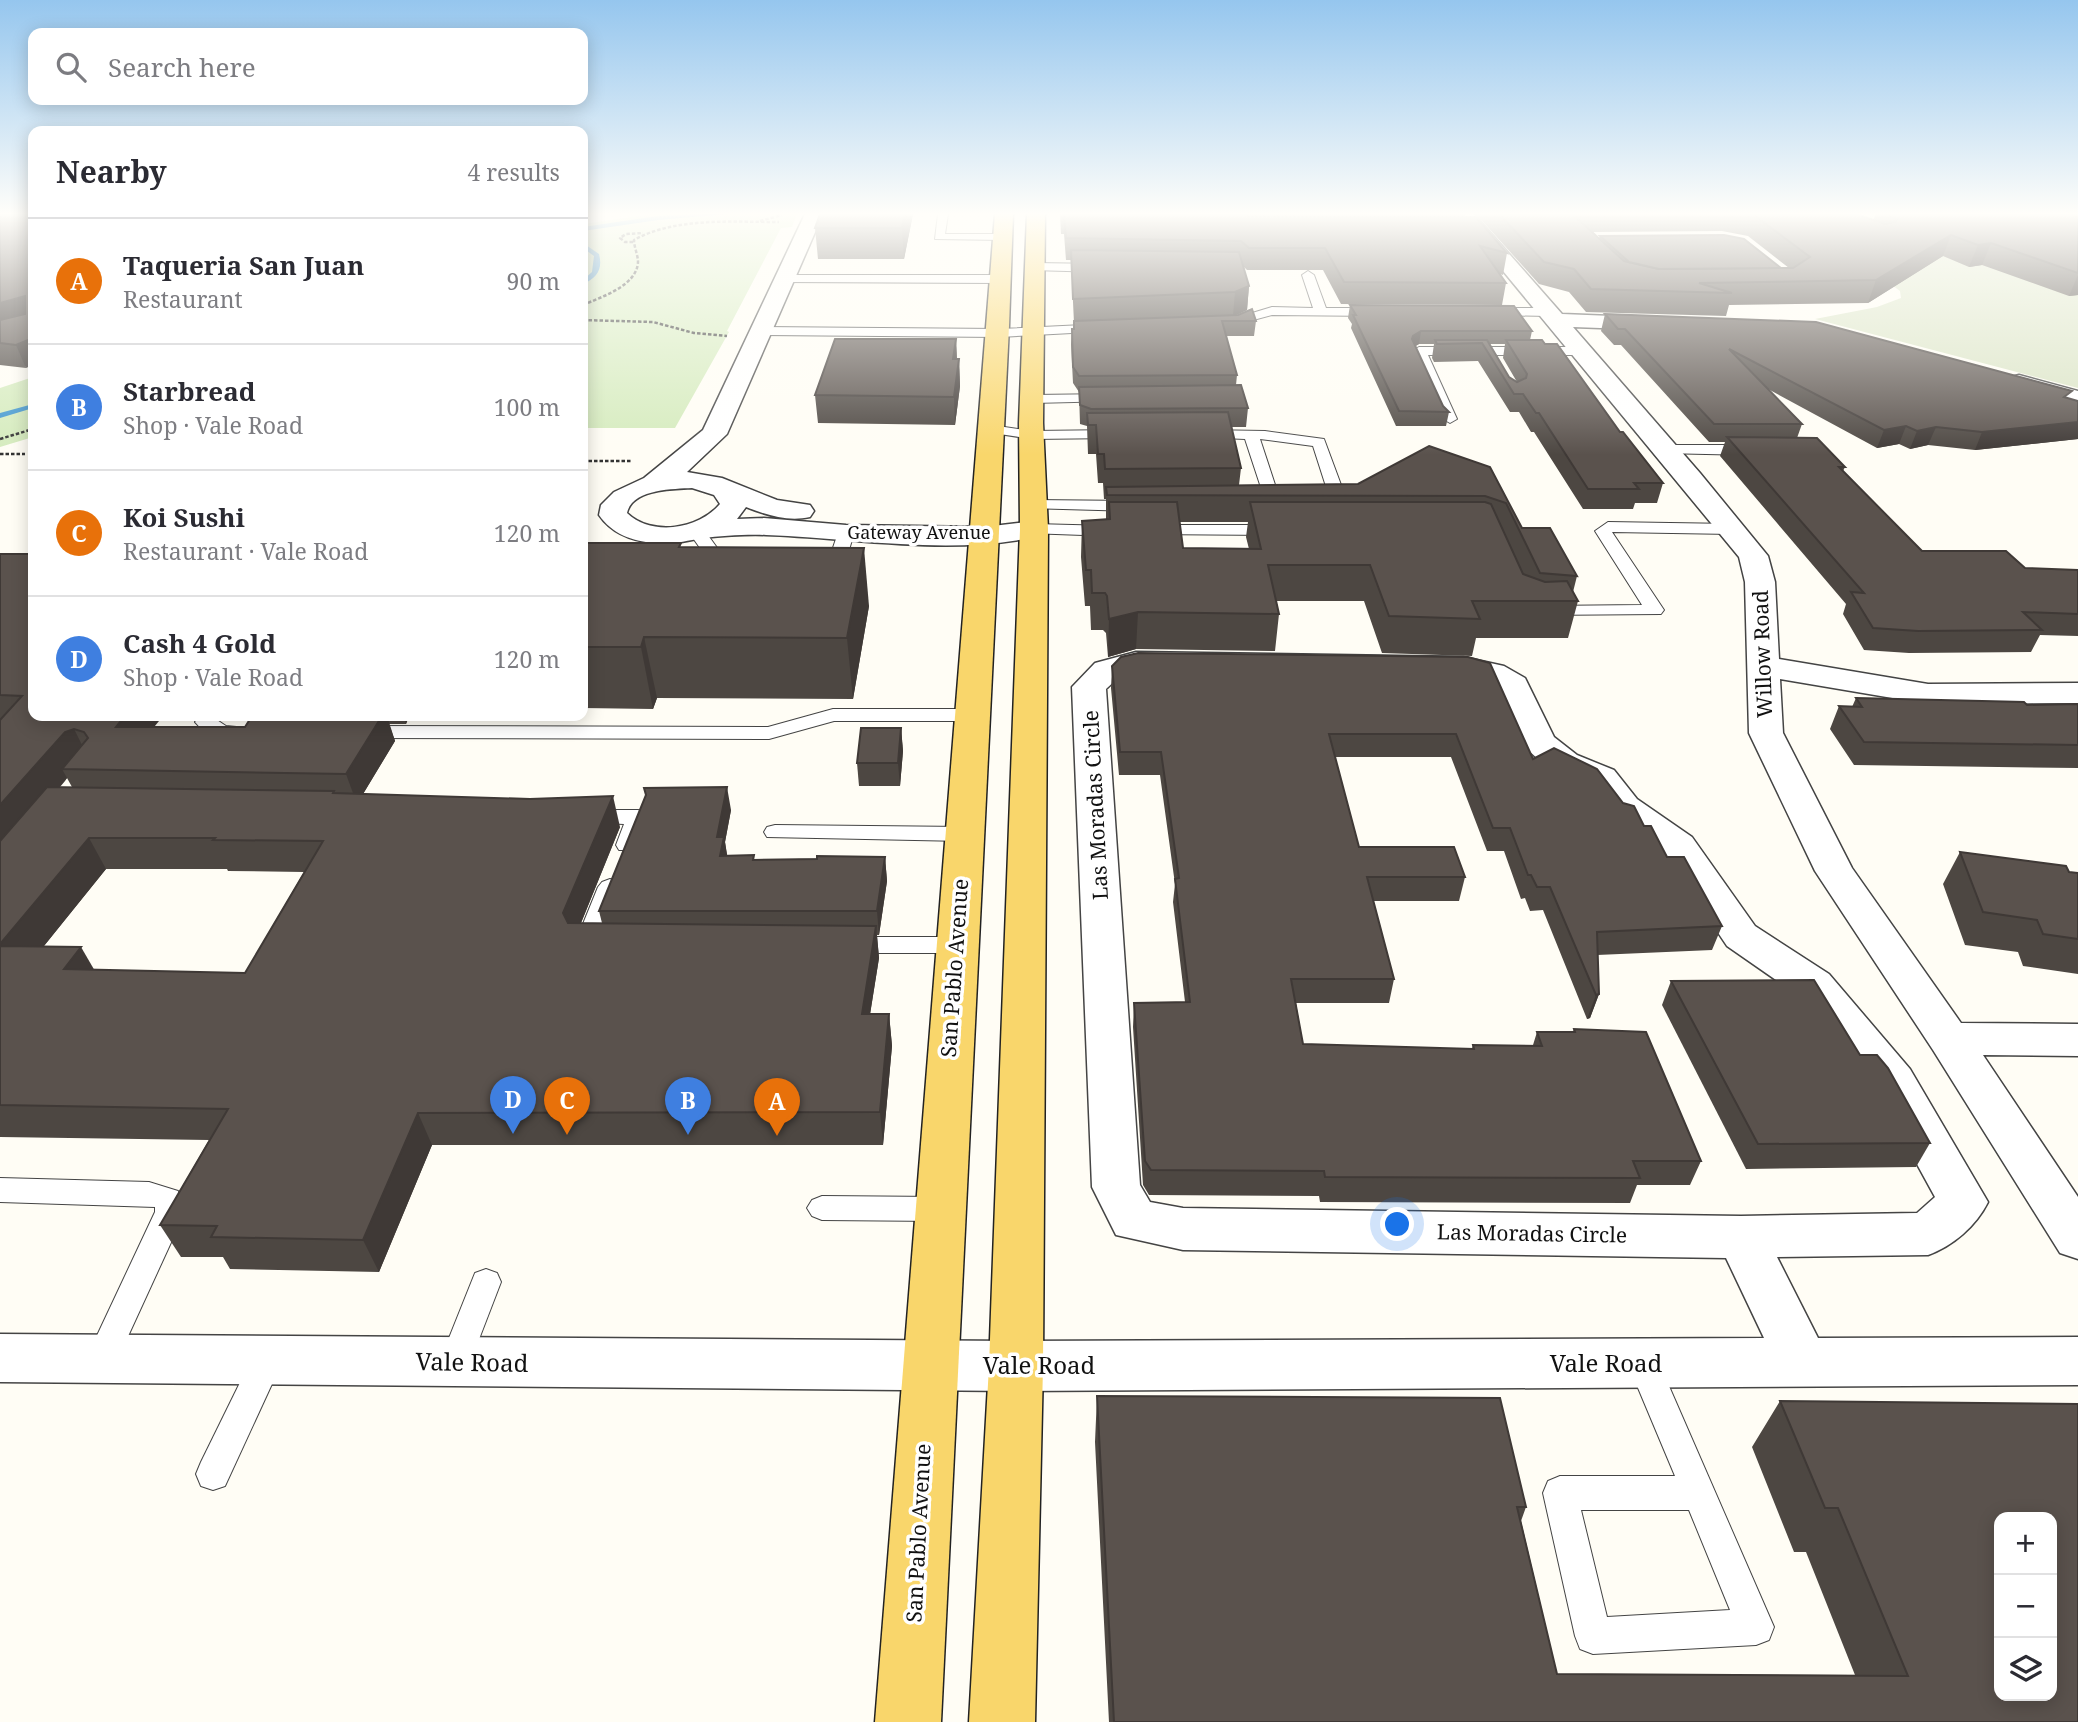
<!DOCTYPE html>
<meta charset="utf-8">
<style>
body{margin:0;font-family:"Noto Serif",serif;background:#f2f2f3;color:#2b2b33}
.controls{position:absolute;right:21px;bottom:21px;display:grid;overflow:hidden;border-radius:14px;box-shadow:0 4px 18px #0003}
.controls button{width:63px;height:63px;display:grid;place-items:center;padding:0;border:0;border-bottom:2px solid #e1e1e2;background:#fff;color:#2b2b33;font:35px sans-serif}
.you{position:absolute;left:1398px;top:1225px;width:24px;height:24px;margin:-18px;border:5px solid #fff;border-radius:50%;background:#1a73e8;box-shadow:0 0 0 10px #1a73e833}
.badge{display:grid;place-items:center;width:46px;height:46px;border-radius:50%;background:#db2777;color:#fff;font-size:23px;font-weight:700}
.pin{position:absolute;translate:-50% -58px;filter:drop-shadow(0 2px 4px #0008)}
.pin::after{content:'';position:absolute;top:37px;width:24px;height:21px;background:inherit;clip-path:polygon(0 0,100% 0,50% 100%)}
.list{margin:0;padding:0;list-style:none}
h2{display:flex;justify-content:space-between;align-items:center;height:91px;margin:0;padding:0 28px;font-size:30px}
h2 small{font-size:23px;font-weight:400;color:#7c7c81}
.list li{display:grid;grid-template-columns:46px 1fr auto;gap:21px;align-items:center;box-sizing:border-box;height:126px;padding:0 28px;border-top:2px solid #e1e1e2}
.list b{display:block;font-size:26px;white-space:nowrap}
.list p{margin:0;font-size:23px;white-space:nowrap;color:#7c7c81}
.list em{font-size:23px;font-style:normal;color:#7c7c81}
.icon{flex:none;width:38px;height:38px;fill:none;stroke:currentColor;stroke-width:2;stroke-linecap:round;stroke-linejoin:round}
.map{position:relative;flex:none;width:2078px;height:1722px;overflow:hidden}
.search{position:absolute;background:#fff;box-shadow:0 4px 18px #0003;left:28px;top:28px;width:560px;height:77px;display:flex;align-items:center;gap:18px;box-sizing:border-box;padding:0 24px;border-radius:14px;color:#7c7c81;font-size:26px}
.panel{position:absolute;background:#fff;box-shadow:0 4px 18px #0003;left:28px;top:126px;width:560px;height:595px;border-radius:14px}
.map>svg:first-child{display:block}
.green{fill:#d5ebbd}
.cemetery{fill:#d9e3c4}
.lines{fill:none;stroke-linecap:round;stroke-linejoin:round}
.stream{fill:#3f96cf;fill-rule:evenodd}
.service-casing{stroke:#444;stroke-width:2}
.minor-casing{stroke:#444;stroke-width:3}
.tertiary-casing{stroke:#444;stroke-width:3}
.primary-casing{stroke:#222;stroke-width:3}
.path{stroke:#333;stroke-width:2.5;stroke-dasharray:3.5 2;stroke-linecap:butt}
.service{fill:#fff;fill-rule:evenodd}
.minor{fill:#fff;fill-rule:evenodd}
.tertiary{fill:#fff;fill-rule:evenodd}
.primary{fill:#f9d66b;fill-rule:evenodd}
.wall{fill:#4d4742;fill-rule:evenodd}
.shaded-wall{fill:#3f3936}
.building{fill:#5a524d;stroke:#3f3936;stroke-width:2;fill-rule:evenodd}
.labels{text-anchor:middle;stroke-width:7;stroke-linejoin:round;paint-order:stroke}
.far-street-label{font-size:18px;fill:#111;stroke:#fff}
.street-label{font-size:21px;fill:#111;stroke:#fff}
.near-street-label{font-size:24px;fill:#111;stroke:#fff}
</style>
<div class="map">
<svg width="2078" height="1722" viewBox="0 0 2078 1722">
<rect width="100%" height="100%" fill="#fffdf5"/>
<g class="green">
<polygon points="652,214 797,214 792,227 781,228 727,331 729,332 675,428 583,428 583,224"/>
<polygon points="33,377 33,437 0,447 0,388"/>
</g>
<polygon class="cemetery" points="1668,214 2078,214 2078,388 1815,319 1877,307 1901,298 1900,291 1800,216"/>
<g class="lines">
<g class="stream">
<polygon points="703,214 728,214 658,220 583,231 583,227 658,216"/>
<path d="M583,243l16,11c4,15 -2,24 -16,30v-4l9,-8 2,-16 -11,-8z"/>
<polygon points="33,404 33,408 0,418 0,413"/>
</g>
<g class="service-casing">
<g id="service">
<polygon points="938,214 948,214 945,234 1003,234 1009,237 1003,240 935,239"/>
<polygon points="1035,263 1102,264 1108,268 1102,272 1031,270 1029,267"/>
<polygon points="1308,271 1314,275 1326,308 1378,308 1384,312 1378,316 1272,315 1231,326 1225,327 1219,323 1272,307 1313,308 1302,275"/>
<polygon points="784,275 1000,275 1006,279 1000,283 780,282 780,276"/>
<polygon points="1489,308 1549,308 1555,312 1549,316 1485,315 1483,312"/>
<polygon points="1104,324 1110,328 1109,331 1000,337 760,335 753,331 760,327 1000,329"/>
<polygon points="1419,347 1582,347 1589,351 1582,355 1428,355 1457,419 1450,423 1443,419 1412,351"/>
<polygon points="1110,394 1117,398 1115,401 1033,403 1026,399 1033,395"/>
<polygon points="991,425 1032,431 1117,430 1124,434 1117,438 1032,439 986,432 984,429"/>
<polygon points="1204,430 1265,431 1324,439 1347,501 1330,510 1322,505 1330,499 1313,446 1260,439 1282,506 1280,509 1268,509 1245,439 1199,437 1197,434 1199,431"/>
<polygon points="1666,445 1751,445 1759,450 1751,455 1661,453 1658,450 1661,447"/>
<polygon points="1033,500 1134,501 1142,506 1134,511 1027,508 1025,505"/>
<polygon points="1608,522 1732,524 1740,529 1732,534 1612,532 1664,610 1661,614 1539,615 1536,611 1539,607 1545,606 1642,605 1595,531"/>
<polygon points="1034,524 1111,526 1119,531 1111,536 1028,533 1026,529 1028,525"/>
<polygon points="1152,525 1276,525 1284,530 1276,535 1146,534 1144,530"/>
<polygon points="696,526 702,527 731,567 734,571 731,575 719,575 688,531"/>
<polygon points="846,528 854,533 841,577 832,582 826,581 823,577 838,533"/>
<polygon points="833,709 972,709 979,711 982,715 979,719 972,721 834,721 769,739 362,738 355,736 352,732 355,728 362,726 768,727"/>
<path d="M200,716h20l-3,4 9,6 21,2 3,4 -3,4c-19,5 -39,2 -52,-14z"/>
<polygon points="587,810 638,810 646,812 649,817 635,850 619,850 616,845 624,824 579,822 576,817 579,812"/>
<polygon points="775,825 964,827 972,829 975,834 972,839 964,841 767,837 764,832 767,827"/>
<polygon points="610,879 618,882 622,887 601,940 605,946 602,952 593,954 577,952 574,946 598,887 602,882"/>
<polygon points="848,937 957,937 966,939 969,945 966,951 957,953 848,953 839,951 836,945 839,939"/>
<polygon points="0,1178 149,1182 178,1191 185,1212 113,1369 102,1373 91,1369 86,1359 155,1212 155,1207 0,1202"/>
<polygon points="822,1196 939,1197 949,1201 954,1209 949,1217 939,1221 822,1220 812,1216 807,1208 812,1200"/>
<polygon points="486,1269 497,1273 501,1282 466,1373 455,1377 444,1373 439,1363 475,1273"/>
<polygon points="267,1346 278,1350 283,1360 225,1486 213,1490 201,1486 196,1474 201,1462 256,1350"/>
<path d="M1644,1350l11,4 119,273 -5,13 -13,5 -163,9 -13,-5 -5,-13 -32,-143 5,-12 12,-5h115l-47,-112 5,-10zM1581,1510h108l41,100 -123,7z"/>
</g>
</g>
<g class="minor-casing">
<g id="minor">
<path d="M805,214h18l-96,220 -40,38 35,6 55,22 33,5 4,6 -4,6c-22,5 -44,-2 -64,-10l-9,12 27,-1 82,7 138,2 50,-6 10,2 4,6 -4,6c-89,22 -188,3 -278,0 -20,-1 -44,1 -64,3 -16,3 -31,7 -48,5 -22,-2 -42,-9 -55,-28l2,-10 13,-13 30,-14 59,-48zM692,488l22,7 6,9c-21,25 -68,33 -93,9 5,-24 46,-24 65,-25z"/>
<polygon points="1456,214 1474,214 1562,314 1663,318 1666,323 1663,328 1655,330 1573,327 1700,473 1768,556 1775,582 1779,659 1928,684 2078,683 2078,703 1928,704 1780,679 1783,733 1852,868 1961,1023 2078,1024 2078,1056 1983,1055 2078,1197 2078,1259 2060,1253 1933,1050 1815,871 1749,733 1745,582 1739,557"/>
<polygon points="2019,375 2078,391 2078,405 2011,387 2007,382 2011,377"/>
<path d="M1136,652l327,5 41,9 21,12 29,59 23,18 37,15 23,29 55,38 63,89 74,48 81,95 78,133c-12,24 -35,44 -60,53l-151,2 41,81 260,-1v48l-1062,6 -19,-8 -8,-17 8,-17 19,-8 748,-3 -38,-80 -543,-8 -67,-15 -24,-48 -20,-500 23,-24zM1137,672l326,5 19,4 17,10 28,58 24,22 37,15 23,29 55,40 61,91 72,50 79,97 57,104 -18,16 -176,3 -558,-8 -33,-6 -10,-17 -34,-496 13,-12z"/>
</g>
</g>
<g class="tertiary-casing">
<polygon id="tertiary" points="0,1334 1016,1341 1035,1349 1043,1366 1035,1383 1016,1391 0,1382"/>
</g>
<g class="primary-casing">
<g id="primary">
<polygon points="995,214 1013,214 1009,326 941,1722 875,1722"/>
<polygon points="1027,214 1045,214 1043,423 1048,529 1043,1366 1035,1722 969,1722 989,1366 1020,529 1019,423"/>
</g>
</g>
<g class="path">
<polyline points="760,221 782,215"/>
<polyline points="633,242 625,242 620,238 626,234 643,233"/>
<path d="M583,305c18,-8 54,-19 55,-43 0,-7 -4,-15 -4,-22 41,-23 99,-18 145,-18"/>
<polyline points="583,320 653,322 694,333 727,336"/>
<polyline points="0,439 33,429"/>
<polyline points="0,454 25,454"/>
<polyline points="583,461 631,461"/>
</g>
<use href="#service" class="service"/>
<use href="#minor" class="minor"/>
<use href="#tertiary" class="tertiary"/>
<use href="#primary" class="primary"/>
</g>
<g class="wall">
<polygon points="0,214 26,368 0,365"/>
<polygon points="820,214 913,214 904,259 818,259 815,228"/>
<path d="M1060,214h405v3l42,36 -4,22 -3,-1 6,9 -4,22 -161,-1 -18,-34h-76l-4,-4 6,20 -2,24 -10,5 19,6 -2,15h-28l11,39 -1,10 12,23 -2,19h-15l10,41 -2,17 119,-1 132,-17 32,61 55,48 -4,16 5,9 -10,37h-92l-4,18 -90,-3 -18,-52h-88l3,13 -4,37 -139,-2 -28,8 -2,-24 -3,-3h-12l-1,-24h-5l-4,-49 1,-36 24,-1v-21h-2l-1,-16h-5l-2,-29h-8l-1,-28 -7,-2 -1,-32 -6,-9 -2,-39 1,-15h2v-6l-3,-63h-5l-2,-26h-3zM1180,522h68l-2,15 3,12 -66,-1z"/>
<path d="M1476,214h380l17,6 3,-6h195l7,2v79l-9,1 -87,-31 -13,2 -26,-11 -75,47 -139,2 -3,11 -140,-4 -17,-20 -30,-8zM1722,231l26,5 41,32h-8l-181,-32 -1,2 -6,-6z"/>
<path d="M1350,305l182,26 -2,9 90,92 43,51 -6,20h-22l-2,6h-50l-49,-77h-3l-12,-20h-9l-32,-51 -44,1 -2,-4 2,-14h-15l-4,2 28,60 6,6 -3,14h-50l-45,-98 1,-4 -4,-6zM1490,344h15l-2,14 14,24 -8,-5z"/>
<polygon points="1605,314 2078,401 2078,439 1975,450 1928,445 1910,449 1899,444 1877,448 1768,389 1802,424 1797,438 1845,467 1843,471 1922,551 2025,568 2078,570 2078,636 2040,635 2031,652 1909,653 1864,650 1843,614 1846,604 1720,456 1725,442 1709,442 1621,345 1614,345 1601,331"/>
<polygon points="956,339 957,359 959,359 960,386 955,425 818,423 815,395"/>
<polygon points="583,543 681,547 869,606 853,699 657,698 653,709 583,708"/>
<path d="M0,554l155,173h90l7,-11h212l-1,2 -55,1 -2,5h-17l6,17 -32,53 257,33 -39,96h21l-3,-12 47,-114 -2,-9 87,22 -6,32 2,14 28,4 130,-3 2,24 -8,54h-2l2,23 -9,56h19l3,32 -9,99h-451l-53,127 -149,-3 -7,-12h-42l-21,-32 49,-85 -209,-3zM67,778l5,9h-12l5,-6zM106,869h121l1,2 76,1 -59,101 -150,-3 -51,-24z"/>
<polygon points="1468,657 1533,759 1623,803 1644,826 1667,857 1722,926 1712,950 1597,955 1599,994 1590,1018 1587,1019 1543,910 1530,911 1525,898 1521,899 1504,851 1487,851 1451,757 1335,757 1359,847 1465,877 1459,901 1373,901 1394,979 1389,1003 1296,1003 1303,1044 1472,1049 1473,1045 1533,1045 1537,1032 1573,1032 1574,1029 1701,1161 1690,1185 1637,1185 1630,1203 1320,1202 1319,1196 1149,1195 1143,1185 1133,1027 1134,1003 1185,1002 1173,902 1175,884 1160,775 1119,775 1111,688 1112,666"/>
<polygon points="1856,698 2027,705 2078,704 2078,768 1854,765 1830,729 1839,706 1852,707"/>
<polygon points="901,728 903,751 900,786 859,786 857,763"/>
<polygon points="1960,852 2069,872 2078,873 2078,974 2023,966 2018,952 1965,945 1943,884"/>
<polygon points="1671,981 1860,1055 1930,1143 1916,1167 1746,1169 1662,1005"/>
<polygon points="1097,1396 1526,1507 1521,1521 1557,1674 1855,1675 1806,1552 1794,1552 1752,1447 1780,1401 2078,1722 1109,1722 1095,1442"/>
</g>
<g class="shaded-wall">
<polygon points="905,214 913,214 904,259 902,228"/>
<polygon points="1951,235 1943,256 1868,303 1876,280"/>
<polygon points="1991,243 1982,265 1969,267 1978,245"/>
<polygon points="2078,275 2078,295 2069,296"/>
<polygon points="1249,286 1247,310 1233,316 1235,292"/>
<polygon points="25,296 33,315 0,327 0,303"/>
<polygon points="1421,331 1419,344 1411,349 1413,336"/>
<polygon points="33,338 33,365 26,368 16,345"/>
<polygon points="956,339 957,365 953,359"/>
<polygon points="959,359 960,386 955,425 954,397"/>
<polygon points="2078,422 2078,439 1975,450 1982,432"/>
<polygon points="1906,426 1899,444 1877,448 1884,430"/>
<polygon points="1936,427 1928,445 1910,449 1917,431"/>
<polygon points="864,548 869,606 853,699 847,638"/>
<polygon points="1138,612 1136,649 1108,657 1109,619"/>
<polygon points="644,637 657,698 653,709 641,647"/>
<polygon points="125,716 163,716 130,757 116,727"/>
<polygon points="382,716 387,716 395,741 357,804 346,774"/>
<polygon points="403,716 407,716 408,719 406,724"/>
<polygon points="901,728 903,751 900,786 898,763"/>
<polygon points="74,729 89,759 62,769 67,778 0,856 0,805 65,732"/>
<polygon points="727,787 731,810 725,842 728,860 724,879 717,837"/>
<polygon points="613,796 620,827 572,945 563,913"/>
<polygon points="89,838 106,869 18,978 0,948 0,944"/>
<polygon points="885,857 887,881 879,935 877,911"/>
<polygon points="876,926 879,958 865,1046 862,1014"/>
<polygon points="81,947 99,978 64,969"/>
<polygon points="1599,994 1590,1018 1587,1019 1596,995"/>
<polygon points="889,1014 892,1046 883,1145 880,1112"/>
<polygon points="418,1113 432,1145 379,1272 363,1240"/>
</g>
<g class="building">
<polygon points="0,214 33,214 33,338 16,345 0,343 0,320 25,314 25,296 0,303"/>
<polygon points="820,214 905,214 902,228 815,228"/>
<polygon points="1064,214 1247,214 1248,216 1476,217 1507,253 1480,246 1506,283 1344,282 1325,248 1249,248 1241,241 1066,238"/>
<polygon points="1499,214 1572,214 1624,261 1659,269 1793,268 1810,257 1754,215 1744,214 1856,214 1885,224 1895,222 1897,219 1884,214 2071,214 2078,216 2078,273 1991,243 1978,245 1951,235 1876,280 1699,283 1732,293 1591,289 1574,269 1544,262"/>
<polygon points="1724,235 1744,239 1781,268 1659,269 1629,262 1600,236"/>
<polygon points="1071,250 1239,252 1249,286 1235,292 1073,299"/>
<polygon points="1350,305 1514,306 1532,331 1421,331 1413,336 1412,339 1443,406 1449,412 1399,411 1353,315 1356,315"/>
<polygon points="1252,309 1256,321 1222,321 1237,375 1079,376 1073,367 1072,329 1074,329 1074,321 1238,315"/>
<polygon points="1605,314 1816,322 2072,391 2064,397 2078,401 2078,422 1982,432 1936,427 1917,431 1906,426 1884,430 1729,349 1802,424 1714,424 1625,329 1618,329"/>
<polygon points="835,339 956,339 953,359 959,359 954,397 815,395"/>
<polygon points="1435,340 1487,340 1509,377 1517,382 1526,378 1527,374 1506,340 1542,340 1545,344 1557,344 1620,432 1623,432 1663,483 1634,483 1639,489 1588,489 1539,413 1536,413 1523,394 1514,394 1482,343 1437,344"/>
<polygon points="1241,385 1248,408 1091,409 1080,405 1079,387"/>
<polygon points="1228,412 1241,468 1105,469 1104,454 1098,454 1096,425 1088,425 1087,413"/>
<polygon points="1727,437 1817,438 1845,467 1839,467 1922,551 2006,551 2025,568 2078,570 2078,614 2023,612 2042,630 1918,631 1873,628 1851,592 1864,593"/>
<polygon points="1429,446 1490,467 1522,528 1550,528 1577,576 1540,573 1506,503 1485,496 1107,495 1106,487 1358,484"/>
<polygon points="1109,502 1177,502 1183,548 1261,549 1250,502 1485,502 1491,504 1523,574 1545,582 1567,581 1578,601 1472,601 1480,619 1389,616 1370,565 1268,565 1279,614 1138,612 1109,619 1107,596 1105,593 1092,593 1091,570 1086,570 1082,521 1110,519"/>
<polygon points="583,543 681,543 679,547 864,548 847,638 644,637 641,647 583,647"/>
<polygon points="0,554 33,554 33,716 125,716 116,727 245,727 252,716 382,716 346,774 62,769 88,738 84,732 74,729 65,732 0,805 0,720 22,696 0,695"/>
<polygon points="1138,653 1468,657 1490,663 1533,759 1554,748 1597,769 1623,803 1634,806 1644,826 1651,826 1667,857 1684,857 1722,926 1597,932 1599,994 1596,995 1550,887 1537,887 1531,875 1528,875 1510,828 1493,828 1456,734 1329,734 1359,847 1454,847 1465,877 1367,877 1394,979 1291,979 1303,1044 1474,1049 1473,1045 1542,1046 1537,1032 1575,1032 1574,1029 1646,1032 1701,1161 1633,1161 1640,1178 1325,1177 1324,1171 1151,1170 1145,1161 1134,1003 1190,1002 1175,879 1179,878 1161,752 1120,752 1112,666 1121,657"/>
<polygon points="1856,698 2024,702 2027,705 2078,704 2078,745 1864,742 1839,706 1862,707"/>
<polygon points="861,728 901,728 898,763 857,763"/>
<polygon points="47,787 334,791 333,793 530,799 613,796 563,913 568,923 876,926 862,1014 889,1014 880,1112 418,1113 363,1240 211,1237 217,1226 160,1225 228,1109 0,1105 0,946 81,947 64,969 245,973 323,841 213,840 215,838 89,838 0,944 0,841"/>
<polygon points="727,787 717,837 724,837 720,856 754,855 753,860 817,859 817,856 885,857 877,911 599,911 646,795 644,788"/>
<polygon points="1960,852 2066,866 2069,872 2078,873 2078,939 2043,934 2037,920 1983,912"/>
<polygon points="1814,980 1860,1055 1877,1055 1888,1068 1930,1143 1758,1144 1671,981"/>
<path d="M1097,1396l403,2 26,109h-9l40,167 351,2 -70,-168h-13l-45,-107 298,3v318h-964zM1999,1517h53v179h-53z"/>
</g>
<linearGradient id="sky" x2="0" y2="1"><stop stop-color="#95c6ee"/><stop offset="0.47" stop-color="#fffefa"/><stop offset="1" stop-color="#fffefa" stop-opacity="0"/></linearGradient>
<rect width="2078" height="455" fill="url(#sky)"/>
<g class="labels">
<g class="far-street-label">
<text x="919" y="539">Gateway Avenue</text>
</g>
<g class="street-label">
<text transform="translate(1763 654) rotate(-92)" y="7">Willow Road</text>
<text transform="translate(1096 805) rotate(-93)" y="7">Las Moradas Circle</text>
<text transform="translate(955 968) rotate(-86)" y="7">San Pablo Avenue</text>
<text transform="translate(1532 1234) rotate(1)" y="7">Las Moradas Circle</text>
<text transform="translate(919 1533) rotate(-87)" y="7">San Pablo Avenue</text>
</g>
<g class="near-street-label">
<text transform="translate(472 1363) rotate(1)" y="8">Vale Road</text>
<text x="1606" y="1372">Vale Road</text>
<text x="1039" y="1374">Vale Road</text>
</g>
</g>
</svg>
<div class="controls">
<button>+</button>
<button>−</button>
<button><svg class="icon" aria-label="layers" viewBox="0 0 24 24"><path d="M12 4l9 5-9 5-9-5zM3 14l9 5 9-5"/></svg></button>
</div>
<div class="you"></div>
<div class="pin badge" style="left:777px;top:1136px;background:#e8710a">A</div>
<div class="pin badge" style="left:688px;top:1135px;background:#3f7fe0">B</div>
<div class="pin badge" style="left:567px;top:1135px;background:#e8710a">C</div>
<div class="pin badge" style="left:513px;top:1134px;background:#3f7fe0">D</div>
<div class="search"><svg class="icon" aria-label="search" viewBox="0 0 24 24"><circle cx="10" cy="10" r="6"/><path d="M15 15l6 6"/></svg>Search here</div>
<section class="panel">
<h2>Nearby<small>4 results</small></h2>
<ul class="list">
<li><span class="badge" style="background:#e8710a">A</span><div><b>Taqueria San Juan</b><p>Restaurant</p></div><em>90 m</em></li>
<li><span class="badge" style="background:#3f7fe0">B</span><div><b>Starbread</b><p>Shop · Vale Road</p></div><em>100 m</em></li>
<li><span class="badge" style="background:#e8710a">C</span><div><b>Koi Sushi</b><p>Restaurant · Vale Road</p></div><em>120 m</em></li>
<li><span class="badge" style="background:#3f7fe0">D</span><div><b>Cash 4 Gold</b><p>Shop · Vale Road</p></div><em>120 m</em></li>
</ul>
</section>
</div>
